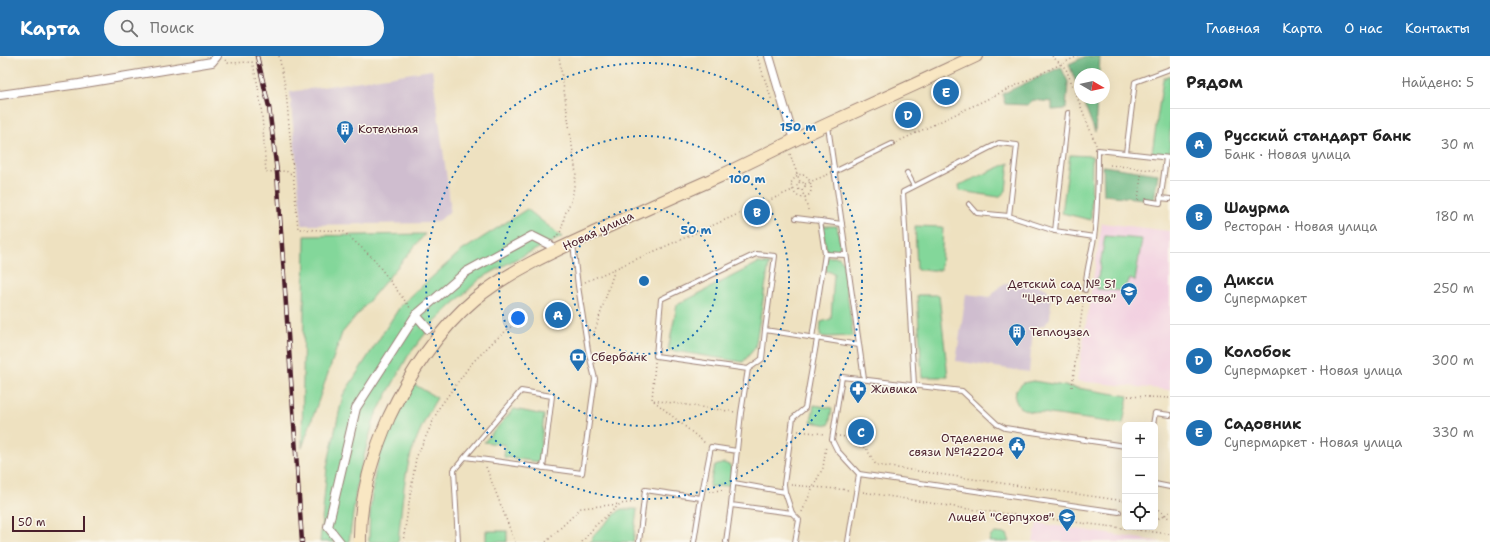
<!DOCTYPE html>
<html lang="ru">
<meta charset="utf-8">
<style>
body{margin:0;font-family:"Shantell Sans",sans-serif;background:#f6f6f6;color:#222}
.controls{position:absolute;right:12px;bottom:12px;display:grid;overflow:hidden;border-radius:6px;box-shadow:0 4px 16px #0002}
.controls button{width:36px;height:36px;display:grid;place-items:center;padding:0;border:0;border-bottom:1px solid #e0e0e0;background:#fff;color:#222;font:20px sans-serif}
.compass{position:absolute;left:1074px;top:12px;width:36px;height:36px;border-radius:50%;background:#fff;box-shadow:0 4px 16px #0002;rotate:99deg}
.scale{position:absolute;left:12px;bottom:10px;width:73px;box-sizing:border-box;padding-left:4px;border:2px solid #4a1f2b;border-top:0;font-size:11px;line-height:14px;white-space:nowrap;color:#4a1f2b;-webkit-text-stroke:3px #fbf7ec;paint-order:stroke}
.you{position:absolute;left:518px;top:262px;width:14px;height:14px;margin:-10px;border:3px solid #fff;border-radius:50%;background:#1a73e8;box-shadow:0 0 0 6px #1a73e833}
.badge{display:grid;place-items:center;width:26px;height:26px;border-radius:50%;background:#1f6fb2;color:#fff;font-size:13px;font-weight:700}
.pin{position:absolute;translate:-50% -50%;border:2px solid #fff;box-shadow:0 1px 4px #0006}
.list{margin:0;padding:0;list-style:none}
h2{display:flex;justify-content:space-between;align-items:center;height:52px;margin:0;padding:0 16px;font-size:17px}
h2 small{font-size:13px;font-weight:400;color:#767676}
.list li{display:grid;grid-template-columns:26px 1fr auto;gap:12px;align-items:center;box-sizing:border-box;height:72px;padding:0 16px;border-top:1px solid #e0e0e0}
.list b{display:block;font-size:15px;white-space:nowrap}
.list p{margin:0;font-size:13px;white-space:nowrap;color:#767676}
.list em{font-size:13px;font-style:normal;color:#767676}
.icon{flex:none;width:22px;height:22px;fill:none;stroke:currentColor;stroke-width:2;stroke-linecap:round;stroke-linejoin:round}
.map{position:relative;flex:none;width:1170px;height:486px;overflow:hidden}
header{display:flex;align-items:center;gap:24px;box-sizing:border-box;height:56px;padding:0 20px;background:#1f6fb2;color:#fff}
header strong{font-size:19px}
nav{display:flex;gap:22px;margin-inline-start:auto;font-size:14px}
.search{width:280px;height:36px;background:#f6f6f6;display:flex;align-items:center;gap:10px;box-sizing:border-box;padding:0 14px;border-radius:22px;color:#767676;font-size:15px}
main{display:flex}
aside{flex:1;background:#fff}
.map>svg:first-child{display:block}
.built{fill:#f2cfe0}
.industrial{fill:#cfbdcf}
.green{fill:#83d79a;stroke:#667b62}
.forest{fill:#6ab882;stroke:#5a6c56}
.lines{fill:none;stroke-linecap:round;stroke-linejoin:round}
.lane-casing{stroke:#9c8076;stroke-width:6}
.street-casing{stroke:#9c8076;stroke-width:10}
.secondary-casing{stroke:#9c8076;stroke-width:14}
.path{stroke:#9c8076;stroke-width:1.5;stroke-dasharray:1 3;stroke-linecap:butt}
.lane{stroke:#fff;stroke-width:4}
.street{stroke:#fff;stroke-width:8}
.secondary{stroke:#f9e7c3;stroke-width:12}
.rail-casing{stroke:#4a1f2b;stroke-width:4.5}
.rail{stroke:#fbf7ec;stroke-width:3;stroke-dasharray:9;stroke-linecap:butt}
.ring{fill:none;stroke:#1f6fb2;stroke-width:2;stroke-dasharray:2 4}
.labels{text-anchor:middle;stroke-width:3;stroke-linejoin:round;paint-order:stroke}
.poi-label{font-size:12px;fill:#4a1f2b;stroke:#fbf7ec;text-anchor:start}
.street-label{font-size:12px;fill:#4a1f2b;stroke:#fbf7ec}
.centre{fill:#1f6fb2;stroke:#fbf7ec;stroke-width:2}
.ring-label{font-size:12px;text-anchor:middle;font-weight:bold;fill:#1f6fb2;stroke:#fbf7ec;stroke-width:3;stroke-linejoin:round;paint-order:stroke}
</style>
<header>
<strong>Карта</strong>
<div class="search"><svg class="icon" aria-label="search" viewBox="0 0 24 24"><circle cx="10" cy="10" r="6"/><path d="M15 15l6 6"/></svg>Поиск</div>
<nav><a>Главная</a><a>Карта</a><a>О нас</a><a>Контакты</a></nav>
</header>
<main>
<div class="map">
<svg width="1170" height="486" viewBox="0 0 1170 486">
<rect width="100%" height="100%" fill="#fbf7ec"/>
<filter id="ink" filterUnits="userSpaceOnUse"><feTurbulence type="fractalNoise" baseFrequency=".025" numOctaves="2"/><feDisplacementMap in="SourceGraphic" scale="8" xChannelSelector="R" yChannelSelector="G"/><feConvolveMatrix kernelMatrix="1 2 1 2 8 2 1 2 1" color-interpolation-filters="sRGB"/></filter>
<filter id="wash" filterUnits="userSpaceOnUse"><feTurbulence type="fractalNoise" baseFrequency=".012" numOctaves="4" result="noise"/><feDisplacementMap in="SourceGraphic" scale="16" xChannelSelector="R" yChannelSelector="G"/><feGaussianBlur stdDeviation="0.9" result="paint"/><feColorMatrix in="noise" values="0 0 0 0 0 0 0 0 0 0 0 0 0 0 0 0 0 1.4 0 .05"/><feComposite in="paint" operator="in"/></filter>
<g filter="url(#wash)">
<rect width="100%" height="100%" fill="#eee1c0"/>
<g class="built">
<polygon points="1102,167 1170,175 1170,334 1077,325"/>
<polygon points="1037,467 1162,486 1033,486"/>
</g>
<g class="industrial">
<polygon points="432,14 449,138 450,149 449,156 440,164 432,167 302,169 290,36"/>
<polygon points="1015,224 1030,226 1047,233 1051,246 1050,262 1045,269 1033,273 1029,316 956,305 966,238 990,241 1000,230"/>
</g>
<g class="green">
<polygon points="1170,19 1170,98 1152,97 1163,23"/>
<polygon points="1070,99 1092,100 1091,164 1062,157"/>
<polygon points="1009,107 1006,135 999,141 960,135 959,129"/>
<polygon points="527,153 562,181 514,204 480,223 436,264 408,300 375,360 358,422 349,486 320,486 327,411 343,339 401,249 460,196"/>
<polygon points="822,170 837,170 841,195 827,196"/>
<polygon points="915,170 943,171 941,214 917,214"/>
<polygon points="425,178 342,277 302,392 305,180"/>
<polygon points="1105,180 1142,183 1135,225 1130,223 1123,235 1096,233"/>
<polygon points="827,201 839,201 843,206 853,280 826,281 820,280 821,266 831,263 834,217 826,215"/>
<polygon points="758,207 769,208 755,292 743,306 668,294 677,249"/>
<polygon points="917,239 939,239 948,321 922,321"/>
<polygon points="1033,325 1128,340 1123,368 1028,355 1019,351 1015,343 1016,334 1023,327"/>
<path d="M412,327l25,15c-10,16 -20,38 -26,56 -8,26 -10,61 -13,88h-29c0,-36 5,-79 18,-112 7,-16 17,-32 25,-47z"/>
<polygon points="814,349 832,352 829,369 811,366"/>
<polygon points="514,353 544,359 539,406 504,401 505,389 484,386"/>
<polygon points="724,407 730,409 732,418 731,429 709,431 713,414 715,410"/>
<polygon points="621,453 637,453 633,486 590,486 596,476"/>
<rect x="486" y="475" width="21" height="11"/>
<polygon points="995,477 1007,478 1010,486 989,486 990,481"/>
</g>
<g class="forest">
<polygon points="1086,0 1100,0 1099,18 1080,18 1080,37 1069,8"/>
<polygon points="1061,11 1068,26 1066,53 1052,54 1052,46 1032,44 1028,49 1005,48 1002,38"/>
<polygon points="1082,42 1097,42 1095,76"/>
<polygon points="1103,110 1158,118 1154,144 1104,139"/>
</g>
</g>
<g filter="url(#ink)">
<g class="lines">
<g class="lane-casing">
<g id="lane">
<polyline points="1068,57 1055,175 1094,181"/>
<polyline points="828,70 864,323"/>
<polyline points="1126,97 1135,26 1170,13"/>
<polyline points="834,116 892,88"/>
<polyline points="907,117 914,130"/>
<polyline points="1160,142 1170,143"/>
<polyline points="1147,145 1160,147 1166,102"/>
<polyline points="969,148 977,157 1009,160"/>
<polyline points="796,162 820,165"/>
<polyline points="825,198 845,199"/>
<path d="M1085,234c1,-18 6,-35 9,-52 4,-29 4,-59 4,-88l72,8"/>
<polyline points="812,282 825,198 820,165 842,168"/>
<polyline points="748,313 656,300 661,243 756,198 775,200 765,274"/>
<polyline points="914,329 903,136 999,87 1017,89 1009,160 1055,175"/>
<polyline points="1153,369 1155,357 1170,359"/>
<polyline points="465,401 521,335 552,340 543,412"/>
<polyline points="859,418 1119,456"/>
<polyline points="734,427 785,436 784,428 793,362 805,352 817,283"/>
<polyline points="1155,428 1170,431"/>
<polyline points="785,436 792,457"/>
<polyline points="458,486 454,414 465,401 582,417 595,323 588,294 578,230 573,188"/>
<polyline points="639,486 645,434 701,442"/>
<polyline points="694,486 701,442 711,391 737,395"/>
<polyline points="726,486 731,449"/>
<polyline points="795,486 799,464 792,457 731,449 741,357 748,313 762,303 765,274 859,289"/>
<polyline points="848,486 859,418 837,394 832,384 842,321 962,335 997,368 1005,372 1125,390"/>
</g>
</g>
<g class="street-casing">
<g id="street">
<polyline points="769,0 794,84"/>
<polyline points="0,39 79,28 212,6 217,0"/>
<polyline points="416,259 466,216 532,180 550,189"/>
<polyline points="340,486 328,471 356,352 416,259 428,273"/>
</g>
</g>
<g class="secondary-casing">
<path id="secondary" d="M360,486c-1,-43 12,-86 29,-125 20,-43 50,-88 86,-118 36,-29 79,-48 121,-67 41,-19 81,-37 122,-55 37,-17 73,-36 110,-53 49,-22 99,-45 148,-68"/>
</g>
<g class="path">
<polyline points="279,0 286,35 298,173 343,175 373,202 411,253"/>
<polyline points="757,0 772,45"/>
<polyline points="1052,0 1066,13 1096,89"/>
<path d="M225,4l3,3 24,-1c11,36 11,73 14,110l20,-1 7,4"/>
<polyline points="897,86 1078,0"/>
<polyline points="790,98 800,126"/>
<polyline points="1110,109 1158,115"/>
<path d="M803,118c7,4 10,12 7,20 -10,9 -18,-1 -19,-11l6,-8z"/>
<circle cx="801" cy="130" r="4"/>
<polyline points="805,128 829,118"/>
<polyline points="802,134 809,157"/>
<polyline points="1138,144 1142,113"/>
<polyline points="555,182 561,175 565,158 572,143 576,117 559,0"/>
<polyline points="585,226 797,132"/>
<polyline points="593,280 615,213"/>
<polyline points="655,306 652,344 735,356"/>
<polyline points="1072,331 1084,240"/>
<polyline points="1128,340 1170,342"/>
<polyline points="654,345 705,387"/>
<polyline points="798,375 825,378"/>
<path d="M839,380l7,1c4,8 12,9 20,11l10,17 249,36"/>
<polyline points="486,411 515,486"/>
<polyline points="791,429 849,434"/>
<polyline points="709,435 725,434"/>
<polyline points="863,436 961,452 1170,478"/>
<polyline points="1155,451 1170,463"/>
<polyline points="802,456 813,431 823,412 826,389"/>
<polyline points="1155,465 1170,456"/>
<polyline points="1139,474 1145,471"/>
<polyline points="403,486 416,402 439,352 471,308 494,285 513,269"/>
<polyline points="546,486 581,452 620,448"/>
<polyline points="582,486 595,470 620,448 636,446"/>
</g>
<use href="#lane" class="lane"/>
<use href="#street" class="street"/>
<use href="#secondary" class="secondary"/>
<g class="rail-casing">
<polyline id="rail" points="257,0 269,51 277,116 302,486"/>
</g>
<use href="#rail" class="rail"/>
</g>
</g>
<g class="ring">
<circle cx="644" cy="225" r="73"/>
<circle cx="644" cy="225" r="145"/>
<circle cx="644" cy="225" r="218"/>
</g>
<defs>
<g id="building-pin" transform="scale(0.9)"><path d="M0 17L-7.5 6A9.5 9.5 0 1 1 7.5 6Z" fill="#1f6fb2" stroke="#fbf7ec"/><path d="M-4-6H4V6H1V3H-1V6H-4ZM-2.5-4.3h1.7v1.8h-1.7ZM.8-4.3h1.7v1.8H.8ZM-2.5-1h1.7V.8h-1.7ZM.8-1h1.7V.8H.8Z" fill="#fff"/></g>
<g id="school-pin" transform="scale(0.9)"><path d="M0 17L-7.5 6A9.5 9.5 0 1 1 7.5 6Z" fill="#1f6fb2" stroke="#fbf7ec"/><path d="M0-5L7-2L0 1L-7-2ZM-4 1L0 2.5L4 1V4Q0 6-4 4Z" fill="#fff"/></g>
<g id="bank-pin" transform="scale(0.9)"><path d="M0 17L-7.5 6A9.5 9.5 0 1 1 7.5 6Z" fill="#1f6fb2" stroke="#fbf7ec"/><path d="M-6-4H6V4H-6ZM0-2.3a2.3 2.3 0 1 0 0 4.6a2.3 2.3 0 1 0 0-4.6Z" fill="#fff"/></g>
<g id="pharmacy-pin" transform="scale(0.9)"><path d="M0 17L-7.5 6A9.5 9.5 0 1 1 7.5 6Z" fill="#1f6fb2" stroke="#fbf7ec"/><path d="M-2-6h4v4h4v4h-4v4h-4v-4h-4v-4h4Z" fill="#fff"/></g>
<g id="civic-pin" transform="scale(0.9)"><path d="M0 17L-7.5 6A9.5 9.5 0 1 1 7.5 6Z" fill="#1f6fb2" stroke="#fbf7ec"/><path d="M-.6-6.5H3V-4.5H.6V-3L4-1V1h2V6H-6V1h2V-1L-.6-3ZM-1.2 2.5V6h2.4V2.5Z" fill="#fff"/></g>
</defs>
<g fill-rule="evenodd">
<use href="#building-pin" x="345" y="73"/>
<use href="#school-pin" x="1129" y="235"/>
<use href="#building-pin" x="1017" y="276"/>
<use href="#bank-pin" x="578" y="301"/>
<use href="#pharmacy-pin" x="858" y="333"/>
<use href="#civic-pin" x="1017" y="389"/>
<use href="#school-pin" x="1067" y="461"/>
</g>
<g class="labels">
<g class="poi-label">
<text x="358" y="77">Котельная</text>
<text x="1116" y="232" text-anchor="end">Детский сад № 51<tspan x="1116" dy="14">"Центр детства"</tspan></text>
<text x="1030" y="280">Теплоузел</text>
<text x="591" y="305">Сбербанк</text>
<text x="871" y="337">Живика</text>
<text x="1004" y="386" text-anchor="end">Отделение<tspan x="1004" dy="14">связи №142204</tspan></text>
<text x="1054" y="465" text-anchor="end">Лицей "Серпухов"</text>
</g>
<g class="street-label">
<text transform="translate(598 175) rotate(-25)" y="4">Новая улица</text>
</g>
</g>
<circle cx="644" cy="225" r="6" class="centre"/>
<g class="ring-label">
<text x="798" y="75">150 m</text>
<text x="747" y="127">100 m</text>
<text x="696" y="178">50 m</text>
</g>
</svg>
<div class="controls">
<button>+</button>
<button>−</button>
<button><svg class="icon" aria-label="locate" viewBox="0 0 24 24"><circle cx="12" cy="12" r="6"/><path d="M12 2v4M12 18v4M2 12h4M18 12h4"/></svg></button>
</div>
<svg class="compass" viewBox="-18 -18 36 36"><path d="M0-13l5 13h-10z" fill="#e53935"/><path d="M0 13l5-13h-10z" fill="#767676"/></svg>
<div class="scale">50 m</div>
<div class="you"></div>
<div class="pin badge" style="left:558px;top:259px">A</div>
<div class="pin badge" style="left:757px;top:156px">B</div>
<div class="pin badge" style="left:861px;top:376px">C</div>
<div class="pin badge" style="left:908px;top:59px">D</div>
<div class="pin badge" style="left:946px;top:36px">E</div>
</div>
<aside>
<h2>Рядом<small>Найдено: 5</small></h2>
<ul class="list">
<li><span class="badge">A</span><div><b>Русский стандарт банк</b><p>Банк · Новая улица</p></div><em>30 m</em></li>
<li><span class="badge">B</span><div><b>Шаурма</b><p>Ресторан · Новая улица</p></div><em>180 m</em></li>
<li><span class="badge">C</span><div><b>Дикси</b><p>Супермаркет</p></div><em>250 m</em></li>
<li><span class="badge">D</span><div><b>Колобок</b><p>Супермаркет · Новая улица</p></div><em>300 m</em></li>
<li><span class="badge">E</span><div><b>Садовник</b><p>Супермаркет · Новая улица</p></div><em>330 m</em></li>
</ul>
</aside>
</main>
